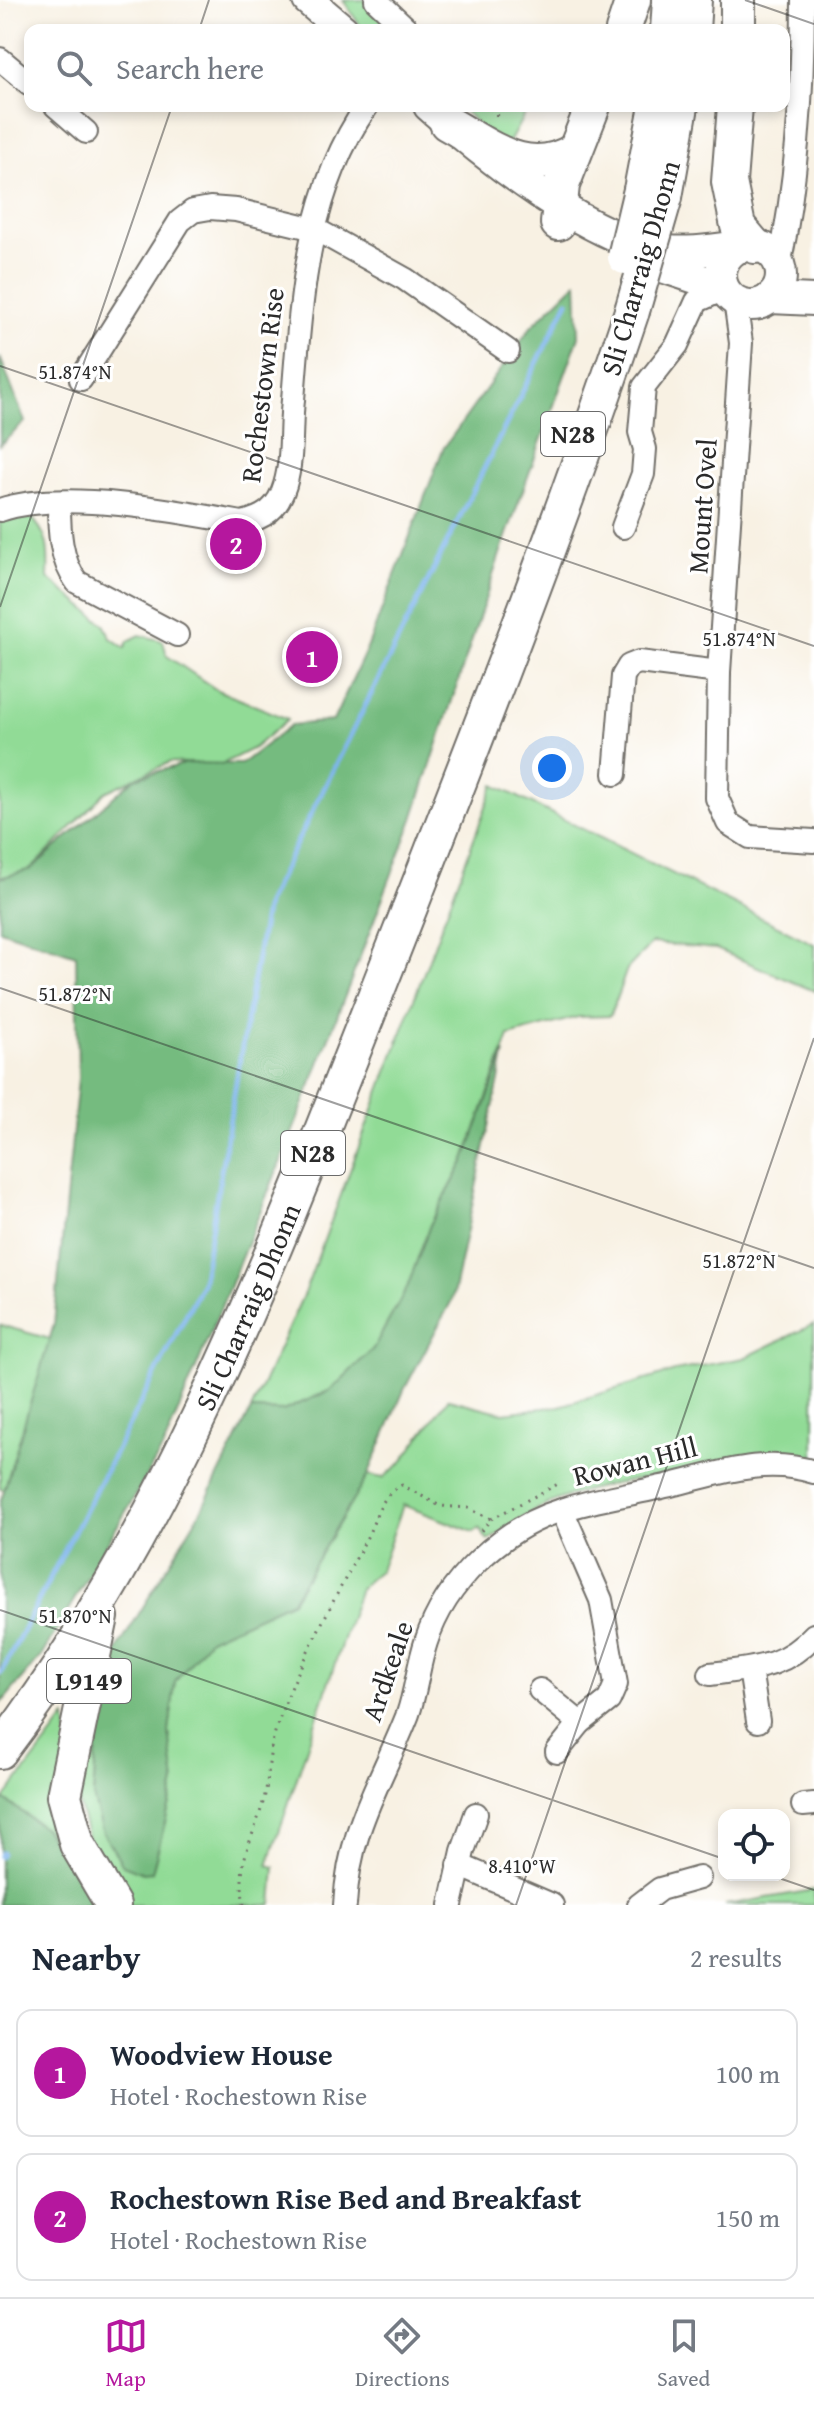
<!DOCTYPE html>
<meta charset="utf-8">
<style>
body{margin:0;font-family:"Gentium Book Plus",serif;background:#f2f2f3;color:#1f2937}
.controls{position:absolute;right:24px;bottom:24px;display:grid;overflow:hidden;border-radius:16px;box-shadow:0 4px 12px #0003}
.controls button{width:72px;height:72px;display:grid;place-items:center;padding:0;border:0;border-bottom:2px solid #e0e1e3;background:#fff;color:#1f2937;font:40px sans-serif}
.you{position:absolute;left:552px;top:768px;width:28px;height:28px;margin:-20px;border:6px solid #fff;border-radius:50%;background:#1a73e8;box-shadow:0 0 0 12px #1a73e833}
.badge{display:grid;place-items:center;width:52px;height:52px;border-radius:50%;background:#b5179e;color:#fff;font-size:26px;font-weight:700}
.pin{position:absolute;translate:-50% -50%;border:4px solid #fff;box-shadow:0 2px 8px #0006}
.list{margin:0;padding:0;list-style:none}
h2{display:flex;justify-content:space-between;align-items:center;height:104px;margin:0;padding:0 32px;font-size:34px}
h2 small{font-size:26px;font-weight:400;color:#747a83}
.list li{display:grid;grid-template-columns:52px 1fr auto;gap:24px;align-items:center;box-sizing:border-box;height:128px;margin:0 16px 16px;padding:0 16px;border:2px solid #e0e1e3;border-radius:16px}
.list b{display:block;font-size:30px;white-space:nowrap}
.list p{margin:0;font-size:26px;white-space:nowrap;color:#747a83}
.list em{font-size:26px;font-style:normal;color:#747a83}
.icon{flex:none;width:44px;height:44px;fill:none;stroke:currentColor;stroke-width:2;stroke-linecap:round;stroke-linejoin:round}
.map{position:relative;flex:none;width:814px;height:1905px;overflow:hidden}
.search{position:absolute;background:#fff;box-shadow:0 4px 12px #0003;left:24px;right:24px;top:24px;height:88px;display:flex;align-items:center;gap:20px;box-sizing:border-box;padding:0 28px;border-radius:16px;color:#747a83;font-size:30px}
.sheet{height:392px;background:#fff}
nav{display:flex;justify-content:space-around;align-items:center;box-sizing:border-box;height:112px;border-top:2px solid #e0e1e3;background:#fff;font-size:22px;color:#747a83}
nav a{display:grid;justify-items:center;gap:4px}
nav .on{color:#b5179e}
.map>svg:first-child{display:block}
.green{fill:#91db96;stroke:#5e8360;stroke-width:2}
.forest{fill:#74bb7f;stroke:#507355;stroke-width:2}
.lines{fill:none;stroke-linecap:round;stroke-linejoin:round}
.stream{stroke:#7eb5ed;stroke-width:5}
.minor-casing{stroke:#73706b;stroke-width:26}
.major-casing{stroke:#73706b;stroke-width:34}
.highway-casing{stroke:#73706b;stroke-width:38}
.path{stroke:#73706b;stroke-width:3;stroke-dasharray:2 6;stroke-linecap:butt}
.minor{stroke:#fff;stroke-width:22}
.major{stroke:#fff;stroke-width:30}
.highway{stroke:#fff;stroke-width:34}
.highway-bridge-casing{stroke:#73706b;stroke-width:38;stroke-linecap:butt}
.highway-bridge{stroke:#fff;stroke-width:34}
.ticks{fill:none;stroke:#2b2b2b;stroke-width:2;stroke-opacity:0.45}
.labels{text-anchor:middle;stroke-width:6;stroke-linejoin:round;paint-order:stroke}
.shield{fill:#fff;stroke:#6b6b6b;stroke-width:2}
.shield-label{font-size:26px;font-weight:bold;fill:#2b2b2b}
.street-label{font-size:28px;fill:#2b2b2b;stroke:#fff}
.ticks-label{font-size:20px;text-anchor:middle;fill:#2b2b2b;stroke:#fff;stroke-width:6;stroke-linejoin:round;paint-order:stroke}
</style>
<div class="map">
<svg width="814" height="1905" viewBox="0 0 814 1905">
<rect width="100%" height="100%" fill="#fff"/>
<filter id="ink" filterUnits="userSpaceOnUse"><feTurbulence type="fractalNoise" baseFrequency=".0125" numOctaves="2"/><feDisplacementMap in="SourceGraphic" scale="16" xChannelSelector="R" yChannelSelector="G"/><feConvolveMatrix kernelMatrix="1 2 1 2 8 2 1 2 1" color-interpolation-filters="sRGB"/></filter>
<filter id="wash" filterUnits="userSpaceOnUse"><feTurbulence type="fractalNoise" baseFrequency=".006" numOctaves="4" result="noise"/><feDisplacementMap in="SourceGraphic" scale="32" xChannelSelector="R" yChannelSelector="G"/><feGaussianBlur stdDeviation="1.8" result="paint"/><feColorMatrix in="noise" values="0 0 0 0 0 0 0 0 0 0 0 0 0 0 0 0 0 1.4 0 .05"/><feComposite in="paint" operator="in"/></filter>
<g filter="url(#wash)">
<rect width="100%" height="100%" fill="#f8f1e3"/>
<g class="green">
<polygon points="343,0 368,0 401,30 363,30"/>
<path d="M458,106h71l-24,44c-21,-12 -26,-29 -47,-44z"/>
<path d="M10,515h19c21,20 20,36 19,63l56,46 7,14 14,10 3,-7 12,-6 23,6 4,15 50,34 71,29 -34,29 -36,18 -48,-4 -65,30 -78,82 -27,3v-357z"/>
<polygon points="494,785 814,944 814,991 716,949 652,943 627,969 610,1016 578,1017 509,1036 464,1162 430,1225 407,1288 373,1349 331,1390 283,1411 251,1410 305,1291"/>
<path d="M814,1324v138c-80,9 -175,9 -251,36 -27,9 -51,27 -75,43l-9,-13 -5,4 -71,-27 -23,65 -20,18 -92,277 7,2 -3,38h-148l-32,-51 -18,-67 25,-81 -6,90 59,76 23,-88 -6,-52 6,-50 34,-43 83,-38 76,-126 15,3 18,-15 47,-64 55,14 57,-7 115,-35 69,-13z"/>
<polygon points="0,1325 50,1339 5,1490 0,1489"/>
<polygon points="66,1717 83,1884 45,1829 4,1799"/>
<polygon points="814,1890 814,1905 725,1905"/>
</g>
<g class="forest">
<polygon points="577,282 579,336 502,548 413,819 290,1139 164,1446 42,1655 0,1705 0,1504 54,1324 78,1078 76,955 0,930 0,878 31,869 135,778 187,763 241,764 291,725 333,721 368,646 443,449 531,327"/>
<polygon points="0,357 25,422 0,445"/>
<polygon points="505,1052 452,1300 404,1390 368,1475 292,1601 209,1639 175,1682 169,1732 175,1784 152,1872 143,1873 123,1865 103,1833 93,1797 100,1704 108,1665 202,1509 251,1410 283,1411 331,1390 373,1349 407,1288 430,1225 464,1162"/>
<polygon points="4,1799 45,1829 95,1905 0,1905 0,1806"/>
</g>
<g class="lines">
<g class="stream">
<polyline points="1,1673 202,1284 266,904 568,301"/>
<polyline points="0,1856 2,1853"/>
</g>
</g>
</g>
<g filter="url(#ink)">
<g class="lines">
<g class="minor-casing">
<g id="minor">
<polyline points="376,0 408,30"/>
<polyline points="0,59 30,84"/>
<polyline points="56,106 86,132"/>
<path d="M779,266c18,-84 24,-180 24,-266"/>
<polyline points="735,300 741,343 719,672 717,798 728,823 750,837 814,841"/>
<polyline points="81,379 180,221 193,211 210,208 236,210 315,229 405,279 508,351"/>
<path d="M59,503c0,27 1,57 18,79l100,53"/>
<path d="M0,510c61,-21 178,1 242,13 22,-5 36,-14 43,-38 8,-27 5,-57 8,-85 8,-101 14,-209 74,-294"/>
<polyline points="623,527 643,474 645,449 640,432 644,387 677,345 697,301 724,289"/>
<polyline points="615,774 623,676 629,666 639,662 719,672"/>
<polyline points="750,1669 758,1721"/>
<path d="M710,1674c43,-6 73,-5 104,-39"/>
<polyline points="540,1690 580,1723 557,1752"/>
<path d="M580,1723l29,-23 7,-16 -15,-84 -39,-90c30,-10 59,-14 90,-21 54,-10 106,-35 162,-17"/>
<polyline points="803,1805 814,1804"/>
<polyline points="459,1865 552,1905"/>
<path d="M345,1905c4,-78 36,-122 63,-191 8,-23 10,-48 18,-72 19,-60 76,-114 136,-132"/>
<polyline points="451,1905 463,1851 476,1814"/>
<polyline points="639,1905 660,1889 699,1878"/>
</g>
</g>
<g class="major-casing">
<g id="major">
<polyline points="308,0 343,30"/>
<path d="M429,106c54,49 167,139 240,145 24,3 51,-4 74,-4"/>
<circle cx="751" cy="275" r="30"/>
<polyline points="638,259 723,287"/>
<polyline points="770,298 814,300"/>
</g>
</g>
<g class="highway-casing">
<g id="highway">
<polyline points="623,30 633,0"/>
<polyline points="668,30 670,0"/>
<polyline points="692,30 694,0"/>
<polyline points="738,30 738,0"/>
<polyline points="735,106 729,182 738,226 755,246"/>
<path d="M447,123c42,23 80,57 127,28"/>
<polyline points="641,190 657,106"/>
<polyline points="665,197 681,106"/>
<polyline points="558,223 562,185 593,106"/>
<polyline points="101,1617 64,1796 77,1844 113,1905"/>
<path id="s1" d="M0,1751c168,-221 269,-486 370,-742 91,-231 183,-463 262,-698"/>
</g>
</g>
<g class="path">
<polyline points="496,106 497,122"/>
<polyline points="491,1519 560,1483"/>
<path d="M244,1905c-8,-46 9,-64 20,-106 5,-19 4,-41 9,-60 21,-71 60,-135 93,-200 11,-20 13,-43 36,-54l38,21 28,2 23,11 -11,13"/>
</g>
<use href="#minor" class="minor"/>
<use href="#major" class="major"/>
<use href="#highway" class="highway"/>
<g class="highway-bridge-casing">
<g id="highway-bridge">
<polyline points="625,257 641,190"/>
<polyline points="632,311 665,197"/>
</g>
</g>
<use href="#highway-bridge" class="highway-bridge"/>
</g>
</g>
<path class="ticks" d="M745,0l69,24M199,30l10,-30M0,366l814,280M0,607l172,-501M0,988l814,280M0,1610l724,249M770,1875l44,15M516,1905l298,-867"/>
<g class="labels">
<g class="shield">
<rect x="541" y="412" width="64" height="44" rx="6"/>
<rect x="281" y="1131" width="64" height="44" rx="6"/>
<rect x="47" y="1659" width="84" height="44" rx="6"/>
</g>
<g class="shield-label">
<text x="573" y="443">N28</text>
<text x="313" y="1162">N28</text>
<text x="89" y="1690">L9149</text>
</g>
<g class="street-label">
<text transform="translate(640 268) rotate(-74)" y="10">Sli Charraig Dhonn</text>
<text transform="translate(262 385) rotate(-83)" y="10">Rochestown Rise</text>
<text transform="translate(702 506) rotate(-86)" y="10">Mount Ovel</text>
<text dy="10" stroke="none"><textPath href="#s1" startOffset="510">Sli Charraig Dhonn</textPath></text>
<text transform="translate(635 1461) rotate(-14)" y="10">Rowan Hill</text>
<text transform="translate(387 1671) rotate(-71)" y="10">Ardkeale</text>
</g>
</g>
<g class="ticks-label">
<text x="75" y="379">51.874°N</text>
<text x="739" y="646">51.874°N</text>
<text x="75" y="1001">51.872°N</text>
<text x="739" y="1268">51.872°N</text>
<text x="75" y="1623">51.870°N</text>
<text x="522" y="1873">8.410°W</text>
</g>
</svg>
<div class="controls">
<button><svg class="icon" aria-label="locate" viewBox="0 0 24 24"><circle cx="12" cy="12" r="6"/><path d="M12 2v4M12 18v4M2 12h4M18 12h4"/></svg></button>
</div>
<div class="you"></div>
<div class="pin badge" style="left:312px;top:657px">1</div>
<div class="pin badge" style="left:236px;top:544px">2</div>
<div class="search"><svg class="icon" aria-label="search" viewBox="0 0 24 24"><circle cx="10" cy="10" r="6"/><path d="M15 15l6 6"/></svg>Search here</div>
</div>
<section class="sheet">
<h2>Nearby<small>2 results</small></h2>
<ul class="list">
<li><span class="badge">1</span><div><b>Woodview House</b><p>Hotel · Rochestown Rise</p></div><em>100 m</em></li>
<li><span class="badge">2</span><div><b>Rochestown Rise Bed and Breakfast</b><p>Hotel · Rochestown Rise</p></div><em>150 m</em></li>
</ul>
</section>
<nav>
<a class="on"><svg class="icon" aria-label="map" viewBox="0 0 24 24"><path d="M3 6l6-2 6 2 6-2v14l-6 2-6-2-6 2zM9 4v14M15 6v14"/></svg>Map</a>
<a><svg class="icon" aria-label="directions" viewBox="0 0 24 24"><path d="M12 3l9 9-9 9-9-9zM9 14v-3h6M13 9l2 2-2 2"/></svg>Directions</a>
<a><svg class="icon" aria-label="saved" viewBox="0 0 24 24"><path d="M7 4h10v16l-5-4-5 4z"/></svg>Saved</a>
</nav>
